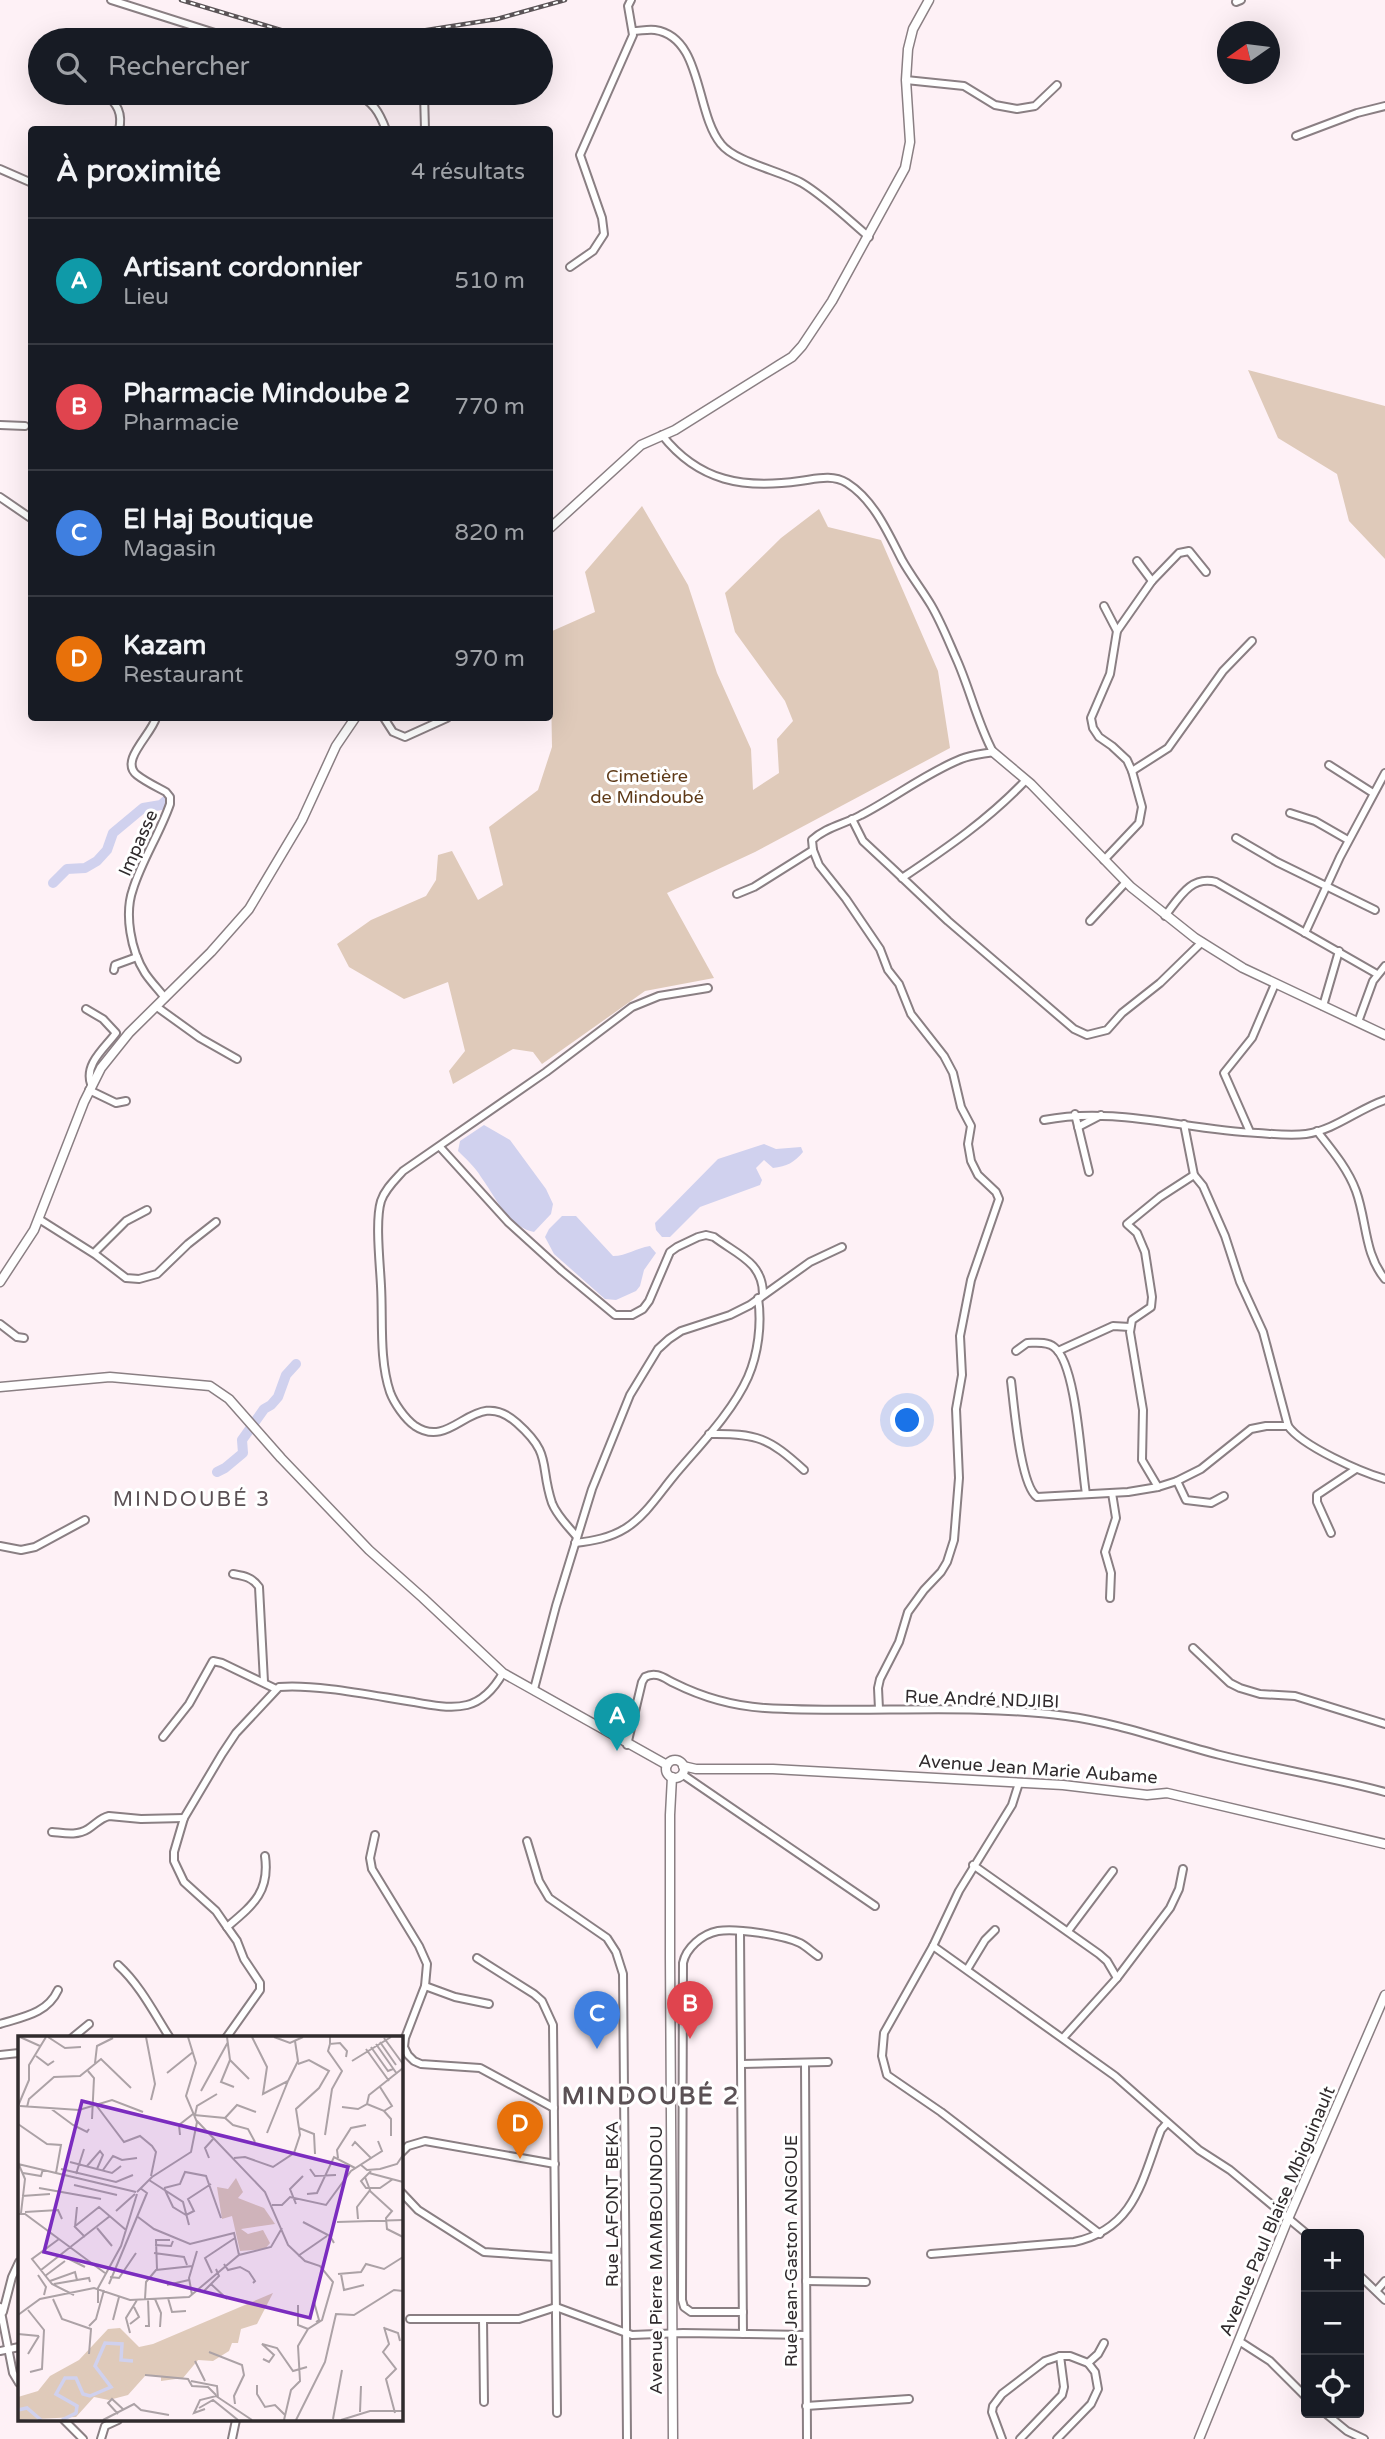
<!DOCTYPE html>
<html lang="fr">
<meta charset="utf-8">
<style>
body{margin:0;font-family:"Varela Round",sans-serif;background:#20242c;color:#f1f3f6}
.controls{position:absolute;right:21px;bottom:21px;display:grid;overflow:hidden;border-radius:7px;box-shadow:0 7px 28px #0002}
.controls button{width:63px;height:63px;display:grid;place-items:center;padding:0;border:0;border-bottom:2px solid #363941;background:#171b24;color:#f1f3f6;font:35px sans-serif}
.compass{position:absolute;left:1217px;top:21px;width:63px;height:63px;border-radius:50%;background:#171b24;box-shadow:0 7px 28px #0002;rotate:256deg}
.you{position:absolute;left:908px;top:1421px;width:24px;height:24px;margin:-18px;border:5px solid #fff;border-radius:50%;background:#1a73e8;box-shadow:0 0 0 10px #1a73e833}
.badge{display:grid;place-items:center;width:46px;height:46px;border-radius:50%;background:#0b8043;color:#fff;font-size:23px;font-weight:700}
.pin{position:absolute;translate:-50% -58px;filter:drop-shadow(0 2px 4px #0008)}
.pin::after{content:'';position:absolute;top:37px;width:24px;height:21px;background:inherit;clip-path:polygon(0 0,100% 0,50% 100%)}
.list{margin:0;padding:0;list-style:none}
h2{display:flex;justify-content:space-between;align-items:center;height:91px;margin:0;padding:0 28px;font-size:30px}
h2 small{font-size:23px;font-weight:400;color:#9ea1a6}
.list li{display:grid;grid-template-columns:46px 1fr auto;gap:21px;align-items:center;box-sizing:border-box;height:126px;padding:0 28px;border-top:2px solid #363941}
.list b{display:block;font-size:26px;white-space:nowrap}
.list p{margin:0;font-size:23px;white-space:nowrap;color:#9ea1a6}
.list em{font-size:23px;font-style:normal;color:#9ea1a6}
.icon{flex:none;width:38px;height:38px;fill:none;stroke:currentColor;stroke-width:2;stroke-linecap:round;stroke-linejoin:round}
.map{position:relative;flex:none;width:1385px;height:2439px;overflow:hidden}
.search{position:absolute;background:#171b24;box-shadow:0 7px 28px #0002;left:28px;top:28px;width:525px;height:77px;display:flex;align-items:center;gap:18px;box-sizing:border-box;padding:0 24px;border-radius:38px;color:#9ea1a6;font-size:26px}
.panel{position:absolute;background:#171b24;box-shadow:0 7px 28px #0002;left:28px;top:126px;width:525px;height:595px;border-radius:7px}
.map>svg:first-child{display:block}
.green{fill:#dfcaba}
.water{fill:#d0d1ee}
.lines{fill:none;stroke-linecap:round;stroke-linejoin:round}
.river{stroke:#d0d1ee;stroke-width:10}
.minor-casing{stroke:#8a7f83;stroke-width:10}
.tertiary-casing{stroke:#8a7f83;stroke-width:11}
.minor{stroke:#fff;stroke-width:6}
.tertiary{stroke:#fff;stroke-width:8}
.rail-casing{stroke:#5b5457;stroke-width:4.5}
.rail{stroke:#fff;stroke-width:2;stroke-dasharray:5;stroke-linecap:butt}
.labels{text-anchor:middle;stroke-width:6;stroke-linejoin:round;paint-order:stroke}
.park-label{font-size:18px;fill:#5e3a18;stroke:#fff}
.street-label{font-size:18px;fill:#302b2d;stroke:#fff}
.quarter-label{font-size:21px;letter-spacing:2px;fill:#5b5155;stroke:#fff}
.district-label{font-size:24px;font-weight:bold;letter-spacing:2px;fill:#5b5155;stroke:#fff}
.inset-river{fill:none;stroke:#d0d1ee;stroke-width:3.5}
.inset-road{fill:none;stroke:#aca2a6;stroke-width:2}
.view{fill:#7b2cbf;fill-opacity:0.15;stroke:#7b2cbf;stroke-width:3.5}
.inset-edge{fill:none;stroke:#302b2d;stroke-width:3.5}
</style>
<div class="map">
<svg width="1385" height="2439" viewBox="0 0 1385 2439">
<rect width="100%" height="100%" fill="#fef1f6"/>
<g class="green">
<polygon points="1248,370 1385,406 1385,559 1349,521 1337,474 1278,438"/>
<polygon points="642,506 688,585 717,673 751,749 753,790 779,773 777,739 793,721 785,701 735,632 725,593 781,538 819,509 828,527 881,540 938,671 950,748 755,852 667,893 714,978 645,991 542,1064 533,1052 513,1049 453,1084 449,1071 465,1051 448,982 404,999 349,967 337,944 371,920 426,896 436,880 438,855 452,851 478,900 503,885 489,827 538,790 552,747 550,632 595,612 585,572"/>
</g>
<g class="water">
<path d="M484,1125l26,15 36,49 7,15 -2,10 -17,18c-26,-5 -39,-36 -53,-55 -6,-10 -15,-18 -23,-26l2,-10z"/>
<path d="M764,1144l12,5 25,-2 2,5c-9,11 -16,14 -30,16l-9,-8 -8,8 6,12 -2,5 -60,22 -30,30h-8l-6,-7 -1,-7 63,-64z"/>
<path d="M562,1216h14l37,40c14,0 23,-8 37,-10l6,7 -12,17 -4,16 -4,5 -20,9 -11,-1 -51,-45 -9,-17 4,-8z"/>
</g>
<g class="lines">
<g class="river">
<polyline points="53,883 67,869 85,868 97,861 107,850 113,833 143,808 161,805 170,797"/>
<polyline points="217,1472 225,1468 243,1453 242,1440 264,1409 271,1405 278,1397 286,1375 296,1364"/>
</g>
<g class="minor-casing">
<g id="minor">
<polyline points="111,0 237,40"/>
<polyline points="1236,2 1241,0"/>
<path d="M633,31c7,0 15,-2 22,-1 48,7 40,83 66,114 14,18 60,27 81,39 22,13 47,37 67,54"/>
<polyline points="416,37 417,40"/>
<polyline points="906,80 964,86 995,105 1017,109 1035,106 1057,85"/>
<path d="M105,93c12,11 18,20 14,37"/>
<path d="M355,93c18,9 24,18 31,37"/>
<polyline points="424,93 425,130"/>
<polyline points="1296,136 1357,113 1385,106"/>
<polyline points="0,169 32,183"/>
<polyline points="570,267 593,251 604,234 602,218 580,155 633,35 628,6 631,0"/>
<polyline points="0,425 25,426"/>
<path d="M662,435c37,47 82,54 138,46 16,-2 32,-7 47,2 27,17 41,50 55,77 9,16 20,30 29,45 10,17 17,35 25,53 14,31 21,64 37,94 -10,2 -22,3 -32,7 -35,14 -67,39 -100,56 -16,9 -35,12 -49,25l1,10 6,15 27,34 34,50 8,21 11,14 12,30 33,42 9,17 8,34 10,19 -3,18 3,17 7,14 18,17 3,7 -28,81 -11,56 2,39 -6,34 3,69 -5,62 -7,22 -6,10 -17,18 -16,22 -9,30 -19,37 -2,9 1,21"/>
<polyline points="0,497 32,519"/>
<polyline points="1137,561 1152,581"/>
<polyline points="1104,606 1117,631"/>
<path d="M156,718c-5,17 -37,43 -19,57 9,7 20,12 29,17l4,5v7c-10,29 -28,56 -37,85 -9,25 -2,62 12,84 6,9 14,17 20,25"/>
<polyline points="384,718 393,732 405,737 447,718"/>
<polyline points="1329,765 1373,793"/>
<polyline points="1132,771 1168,748 1223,671 1252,641"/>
<polyline points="1290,813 1315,821 1348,840"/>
<polyline points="852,819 863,841 892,868 948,921 1074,1029 1087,1035 1107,1030 1122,1013 1160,983 1202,942"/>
<polyline points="1236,838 1277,862 1375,910"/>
<polyline points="1104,860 1139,823 1142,807 1132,771 1127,760 1112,746 1099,737 1093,728 1091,718 1110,674 1117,631 1152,581 1179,553 1189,551 1206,572"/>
<path d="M902,878c45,-30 87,-59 124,-98"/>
<polyline points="737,894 754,887 813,850"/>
<path d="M1165,916c14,-18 26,-41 51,-34l161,92"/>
<polyline points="1090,921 1126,882"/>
<polyline points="1305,933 1340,857 1385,773"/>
<polyline points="114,970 115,965 137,957"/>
<polyline points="1323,1006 1339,951"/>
<polyline points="157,1007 200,1038 237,1059"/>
<path d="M86,1009l17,10 13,14c-11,15 -32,31 -25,51"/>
<polyline points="1358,1022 1373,981 1385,966"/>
<polyline points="89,1090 116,1103 126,1101"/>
<polyline points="1075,1114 1089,1172"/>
<path d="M1044,1120c72,-14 141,10 214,13 16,1 32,3 48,1 29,-4 52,-25 79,-34"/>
<path d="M1184,1124l10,51 9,11 22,50 15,46 23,50 25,94c14,20 73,46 97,53"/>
<polyline points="1078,1127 1101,1115"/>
<path d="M1317,1131c15,19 31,38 39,60 11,30 8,63 29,88"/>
<polyline points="1250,1132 1224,1073 1252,1038 1275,984"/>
<path d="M440,1147l68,75 54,49 53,44h17l11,-6 6,-8 21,-49 7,-5 21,-10 8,-2 8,2c22,17 49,25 49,57"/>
<polyline points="39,1219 96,1255 126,1278 139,1279 157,1274 188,1244 216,1222"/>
<polyline points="94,1253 126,1221 147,1210"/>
<polyline points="0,1324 17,1337 24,1338"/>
<path d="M1016,1351l11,-8c8,0 20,-2 27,4 23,17 27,117 32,147"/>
<polyline points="1058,1351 1113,1326 1130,1327"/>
<path d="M1011,1381c3,23 9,104 26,116l91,-5 30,-5 19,-6 24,-12 50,-40 15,-3h22"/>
<path d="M709,1434c48,-1 60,4 95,36"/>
<polyline points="1177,1481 1186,1500 1211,1503 1224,1496"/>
<polyline points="1158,1487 1142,1460 1143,1410 1130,1332 1132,1320 1151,1307 1152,1297 1145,1252 1137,1233 1127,1224 1160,1197 1194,1175"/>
<polyline points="1331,1533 1317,1502 1317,1495 1356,1469"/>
<path d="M577,1537c-9,-11 -20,-21 -25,-34 -13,-39 1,-48 -35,-80 -43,-39 -63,29 -102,3 -10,-7 -21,-23 -25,-34 -11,-33 -7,-72 -9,-106 -1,-22 -6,-65 0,-85 4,-12 14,-21 22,-30l143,-99 86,-65 27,-11 49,-8"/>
<path d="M575,1543c18,-2 35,-5 51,-15 19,-12 33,-34 47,-51 25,-30 59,-64 75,-100 10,-23 14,-53 10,-79"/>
<polyline points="0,1546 21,1550 35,1547 85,1520"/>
<path d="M233,1574c11,2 19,3 26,13l5,95"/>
<polyline points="1110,1598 1111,1573 1105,1552 1116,1518 1112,1493"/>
<polyline points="1193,1648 1230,1683 1240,1688 1260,1694 1295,1696 1385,1724"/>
<polyline points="534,1689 556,1606 592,1489 630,1395 658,1349 669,1339 681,1331 730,1315 750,1305 810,1262 842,1247"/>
<polyline points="163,1737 189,1704 213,1661 222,1663 276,1689"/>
<path d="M627,1745l15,-63 3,-5c11,-6 19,1 29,6 28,14 60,23 91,25 100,6 202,-5 301,8 53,7 103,26 154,39 55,14 110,22 165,37"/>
<polyline points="682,1774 875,1906"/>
<polyline points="1019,1783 1012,1805 959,1891 933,1946 884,2033 882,2056 887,2075 941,2112 1100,2234"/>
<path d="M52,1832c12,1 25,4 36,-3 8,-5 12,-11 21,-13l32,3 43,-1"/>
<polyline points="375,1835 370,1858 372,1869 419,1946 427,1964 425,1986 405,2038 404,2047 408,2055 414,2061 421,2064 480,2068 554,2108"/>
<polyline points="527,1841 539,1881 549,1898 607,1938 616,1952 623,1974 627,2439"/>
<polyline points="973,1865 1099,1954 1107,1961 1117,1978"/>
<path d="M227,1927c26,-22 43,-35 38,-71"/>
<polyline points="1068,1931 1113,1871"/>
<polyline points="740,1932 743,2334"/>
<polyline points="933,1946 1115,2076 1199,2150 1230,2170 1307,2234"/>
<polyline points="477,1958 534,1994 542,2001 553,2025 557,2413"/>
<path d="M118,1965c22,20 36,48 52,73"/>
<polyline points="968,1968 985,1940 995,1930"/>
<polyline points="425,1986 455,1997 489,2004"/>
<path d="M0,2024c22,-7 47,-10 58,-34"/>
<polyline points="72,2038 89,2024"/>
<path d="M226,2038l34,-48v-7l-16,-24 -7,-18 -10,-14 -11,-16 -32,-29 -10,-21v-9l10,-34 38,-64 14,-21 43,-46c39,-3 95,9 135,15 16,3 37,7 53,3 16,-4 28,-18 36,-32"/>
<polyline points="1063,2038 1117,1978 1170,1908 1179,1889 1183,1869"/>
<polyline points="0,2055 19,2053"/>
<polyline points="805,2063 807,2439"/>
<polyline points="742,2064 828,2062"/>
<polyline points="401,2153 408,2146 425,2141 555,2164"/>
<polyline points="401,2192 418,2210 484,2252 555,2257"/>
<path d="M931,2254l143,-12c61,-13 68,-62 87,-112l6,-7"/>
<polyline points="1359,2275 1385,2300"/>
<polyline points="806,2281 866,2282"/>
<polyline points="1377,2290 1385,2281"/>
<polyline points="0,2307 13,2373 19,2383"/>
<polyline points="3,2312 12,2277 19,2262"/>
<path d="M743,2312h-52l-7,-5 -2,-7 1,-337c3,-15 19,-29 35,-32 18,-3 65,4 82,12 6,3 12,9 18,13"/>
<polyline points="410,2319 519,2319 556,2307 632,2335 683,2333 806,2335"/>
<polyline points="483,2319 484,2402"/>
<polyline points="1239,2341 1270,2361 1306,2397"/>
<polyline points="0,2351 19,2347"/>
<polyline points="1088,2363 1098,2354 1104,2343"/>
<polyline points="806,2406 909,2399"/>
<polyline points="1325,2413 1347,2431 1364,2439"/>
<polyline points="64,2420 83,2439"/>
<polyline points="101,2439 105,2426 118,2420"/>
<polyline points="232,2439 236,2420"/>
<polyline points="1002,2439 992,2412 993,2406 1002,2394 1045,2361 1060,2356 1070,2356 1088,2363 1095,2372 1098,2389 1091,2404 1057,2439"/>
<polyline points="1020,2439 1062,2395 1064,2387 1060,2356"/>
</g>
</g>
<g class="tertiary-casing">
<g id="tertiary">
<polyline points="550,528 641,445 675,430 779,365 792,357 802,346 832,301 905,168 910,142 906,80 908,49 913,29 929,0"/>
<polyline points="993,752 1031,784 1131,887 1195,938 1243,968 1385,1035"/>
<polyline points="0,1282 34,1230 84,1102 101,1068 129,1033 211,952 249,909 302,820 336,746 355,718"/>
<polyline points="0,1387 110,1377 210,1386 229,1399 281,1458 369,1550 423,1598 503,1673 667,1765"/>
<circle cx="675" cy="1769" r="9"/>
<polyline points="683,1766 696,1769 773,1769 1063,1785 1147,1795 1167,1793 1385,1844"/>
<polyline points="672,1777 670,1815 670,1957 673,2439"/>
<polyline points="1199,2439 1288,2219 1385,1995"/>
</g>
</g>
<use href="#minor" class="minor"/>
<use href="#tertiary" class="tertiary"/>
<g class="rail-casing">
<polyline id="rail" points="181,0 284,31 395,35 497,19 565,0"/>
</g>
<use href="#rail" class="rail"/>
</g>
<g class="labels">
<g class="park-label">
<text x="647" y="782">Cimetière<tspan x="647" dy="21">de Mindoubé</tspan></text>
</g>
<g class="street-label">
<text transform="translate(138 843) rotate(-66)" y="6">Impasse</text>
<text transform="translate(982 1699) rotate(2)" y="6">Rue André NDJIBI</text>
<text transform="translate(1038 1769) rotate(4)" y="6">Avenue Jean Marie Aubame</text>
<text transform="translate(612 2204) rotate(-90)" y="6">Rue LAFONT BEKA</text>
<text transform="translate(1277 2211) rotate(-67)" y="6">Avenue Paul Blaise Mbiguinault</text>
<text transform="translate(791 2251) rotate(-90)" y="6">Rue Jean-Gaston ANGOUE</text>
<text transform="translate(656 2260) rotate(-90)" y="6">Avenue Pierre MAMBOUNDOU</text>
</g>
<g class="quarter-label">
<text x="192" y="1506">MINDOUBÉ 3</text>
</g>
<g class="district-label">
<text x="651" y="2104">MINDOUBÉ 2</text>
</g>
</g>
<g transform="translate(18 2036)">
<rect width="385" height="385" fill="#fef1f6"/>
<path d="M218,142l7,14 -5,6 26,10 11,16 -34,5 7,5 15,-4 7,13 -5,6 -25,2 -8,-35 -10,3 -5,-32 11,2zM255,257l-16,31 -16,5 -3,14h-6l-3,8 -16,10 -15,-1 -15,18 -22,3v-5h-16l-17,19 -19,5 -15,-3 -18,20 -58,3v-23l20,-6 12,-15 29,-16 29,-31 12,-1 19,19 14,-3z" fill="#dfcaba"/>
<path class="inset-river" d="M0,374l9,-2 14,12M44,384l14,-7 1,-7 -21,-12 9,-16h11l7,16 7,2 21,-9 -16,-21 10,-23 17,1 -1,16 12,1"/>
<path class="inset-road" d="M2,1l20,9M30,1l17,11 16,-1M128,1l9,47 -4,16M209,1l3,23 19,19M234,1l15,30 -4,27 25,-13 10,-20 -3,-20M256,1l16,6 13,-6M312,1v7l10,-1 7,8 -1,6M366,2l19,26M362,6l16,23M358,8l21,30M353,11l17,24 5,-2M348,13l23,32M18,20l12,9 6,-4M212,24l-9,22 13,5M334,25l39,-24M77,27l2,-17 16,-8M70,35l6,7 -2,41M149,37l26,-21M183,55l27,-49M349,68l17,7 8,-5 -12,-19M78,69l28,37 16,-6 12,10 4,6 -5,24M0,70l11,-26v-15l17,-28M2,70l59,4 33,-10 31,12M9,71l2,-8 25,-22 26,-1 21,-17 30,29M324,71l16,2 9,-5 2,-9 34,-27M32,72l23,17 14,7 2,-3M366,75l7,8v17M176,79l31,3 8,7 15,4 7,13M177,79l2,-9 20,-12M207,82l12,-13 19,7M179,85l68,71 23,53 17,16 15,5 13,16 -11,38 -14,9 -10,17 2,35 -9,9 -7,30M0,88l29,20 14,1 -5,28M281,92l15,6 1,20M249,97l21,-52M162,99l-1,-10 14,-11M307,99l7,-46 10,-18 -14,-20 2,-7M191,122l-4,-10 9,-10M216,122l11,-1 28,10 21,-14 6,-18 -4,-26 23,-21 10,-17 -20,-11 -11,4M320,122l-1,-8 14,-22 15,-3M353,122l11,-7 -4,-10M52,126l42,11 9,-7M0,128l118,28M1,129l6,14 -4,34M343,129l6,5 13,-1 17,-5 6,-9M69,130l13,-15 3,4 -6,14M43,133l55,13 17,-7M292,133l5,7 21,-1M85,134l10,-14 9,4 15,-2M353,135l-10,10 5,7h14l13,-9M5,137l18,3 2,-7M351,137l34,9M58,138l8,-25M131,144l34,22 6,23M56,149l43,10M21,152l62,11M146,152l16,-4 5,-12 21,4 15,42M146,152l9,19 13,8M352,155l22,20 -6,7 1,11 16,8M119,156l15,-15 39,-25 6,-30 -11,-26 10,-33 -8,-26M289,158l10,-1 17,-36 21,11M4,160l28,-2M278,168l-6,-15 13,-13M254,169h10l8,-8 36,8 25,-34 20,-13 -16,-16 -3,4M59,171l-2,20 10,10M98,175l19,-17M7,176l33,-2 4,9M0,178h7l80,59M168,179l8,-4 -6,-12 23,-15M120,181l16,12 36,15 44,-11 5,22M340,183l-1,-12 13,-17 -5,-13M285,186l27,14 4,7M319,186l66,-2M56,191l25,-20 27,23M79,192l15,18M41,203l-27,20 20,25 22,11M137,209l16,1 2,-5M136,217l30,4 3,8M43,219l24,12M280,220l29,-20M206,228l4,6 12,-3 9,5 6,9 -2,2M139,233l-1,-29h14M23,234l69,-54M194,237l-7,-15 30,-20M320,238l23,-2 5,-8 18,5 19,-12M323,238l3,16 20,-5M20,239l8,12 -2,8M27,240l20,-15M92,241l9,1 17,-25M32,245l25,-9 2,8M36,248l35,-6 1,4M91,248l38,-91 -7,-5M193,248l16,15M149,249l22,-5M186,255l15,-15 -3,-7M174,259l-3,-17 8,-27M150,262l4,14 14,-1M35,263l9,20 29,10 -2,25M127,263l1,-17 10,-12 37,-4M137,263l6,14 -1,14M296,266l5,18 -3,2M80,267v-15l23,-42 16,-52M280,269v20l10,4M10,274l16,20 -2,39 -12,3M0,279l22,-16 54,-11 36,12 59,-3 50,-42 32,-8 11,-19M95,284l6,-23M112,288l9,-7 -5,-10M71,290l7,-7 8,-29M127,290h4l-1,-27M366,291l5,17 -6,8 13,17 -10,10 9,34M366,292l14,5 2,8M112,297l-4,-15 11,-18M0,298l21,2M191,316l33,13 2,10 -10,21 1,8M10,318l11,-18M245,323l6,3 5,-7 -12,-11 15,4 16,23 14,-4M177,325l10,20M127,339l43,4 4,7 16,1 8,8M173,345l26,5 1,12M239,349v9l8,13 10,-2 10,10M181,372l14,-8 25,20M187,373l-11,4 6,-13 16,-4 36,24M342,376l1,-26M100,378l-10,-11 4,-4 12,11M315,383l9,-49M85,384l31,-16 7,6 28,5M278,384l29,-58 11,-48 18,1 40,-25 9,1M323,384l29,-9h33"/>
<path class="view" d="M64,65l266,66 -38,151 -266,-66z"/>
<rect width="385" height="385" class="inset-edge"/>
</g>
</svg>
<div class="controls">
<button>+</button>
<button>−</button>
<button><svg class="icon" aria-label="locate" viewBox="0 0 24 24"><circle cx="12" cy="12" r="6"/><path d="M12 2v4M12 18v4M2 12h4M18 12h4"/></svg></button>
</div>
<svg class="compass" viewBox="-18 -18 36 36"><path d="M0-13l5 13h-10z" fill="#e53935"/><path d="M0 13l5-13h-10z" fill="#9ea1a6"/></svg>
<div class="you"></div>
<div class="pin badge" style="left:617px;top:1751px;background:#0f9aa8">A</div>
<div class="pin badge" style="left:690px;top:2039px;background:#e0444e">B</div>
<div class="pin badge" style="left:597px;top:2049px;background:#3f7fe0">C</div>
<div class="pin badge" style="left:520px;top:2159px;background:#e8710a">D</div>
<div class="search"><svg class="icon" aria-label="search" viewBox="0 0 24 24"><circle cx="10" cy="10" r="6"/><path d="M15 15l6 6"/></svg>Rechercher</div>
<section class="panel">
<h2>À proximité<small>4 résultats</small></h2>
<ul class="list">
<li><span class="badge" style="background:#0f9aa8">A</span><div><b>Artisant cordonnier</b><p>Lieu</p></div><em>510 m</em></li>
<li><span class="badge" style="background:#e0444e">B</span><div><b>Pharmacie Mindoube 2</b><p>Pharmacie</p></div><em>770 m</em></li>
<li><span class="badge" style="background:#3f7fe0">C</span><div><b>El Haj Boutique</b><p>Magasin</p></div><em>820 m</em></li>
<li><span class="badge" style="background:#e8710a">D</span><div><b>Kazam</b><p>Restaurant</p></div><em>970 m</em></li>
</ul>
</section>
</div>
